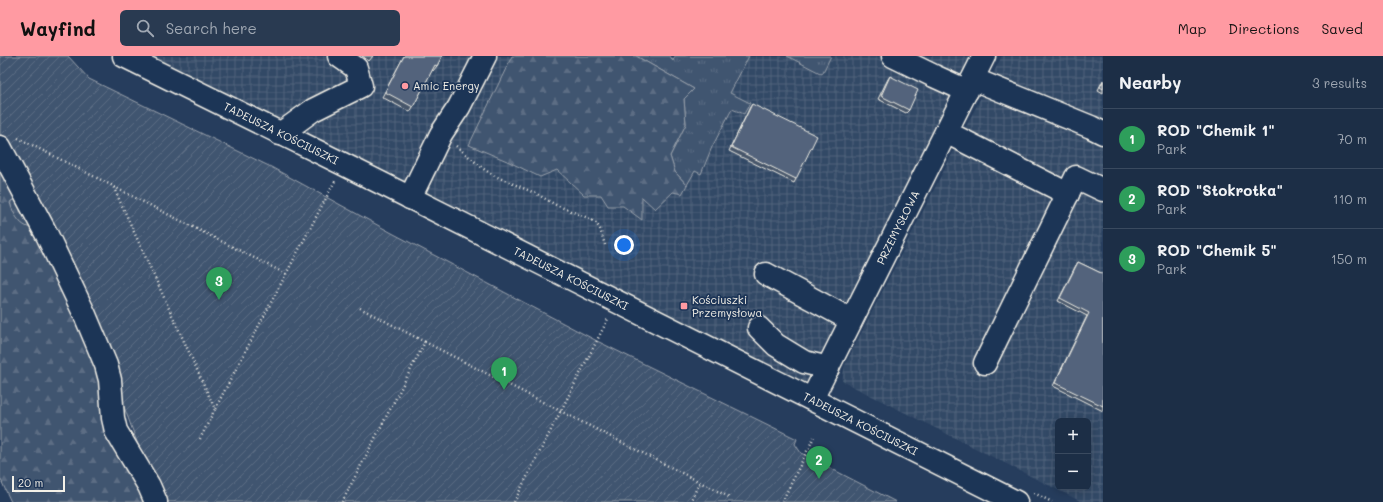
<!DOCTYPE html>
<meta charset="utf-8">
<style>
body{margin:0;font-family:Mali,sans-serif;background:#293a51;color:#f1f3f6}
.controls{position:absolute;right:12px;bottom:12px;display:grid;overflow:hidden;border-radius:6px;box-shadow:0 2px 10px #0003}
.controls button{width:36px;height:36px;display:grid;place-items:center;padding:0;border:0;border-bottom:1px solid #3a4a5f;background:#1c2e46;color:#f1f3f6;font:20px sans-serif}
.scale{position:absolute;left:12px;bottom:10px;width:53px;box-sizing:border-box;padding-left:4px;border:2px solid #f4f1e8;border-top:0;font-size:11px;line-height:14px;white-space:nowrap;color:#f4f1e8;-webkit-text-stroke:3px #1d3557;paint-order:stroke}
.you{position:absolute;left:624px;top:189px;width:14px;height:14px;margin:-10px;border:3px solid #fff;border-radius:50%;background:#1a73e8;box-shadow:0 0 0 6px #1a73e833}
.badge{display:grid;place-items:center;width:26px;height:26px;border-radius:50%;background:#ff9aa2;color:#fff;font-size:13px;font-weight:700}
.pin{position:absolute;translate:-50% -33px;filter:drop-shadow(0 1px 2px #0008)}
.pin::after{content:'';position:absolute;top:21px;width:14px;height:12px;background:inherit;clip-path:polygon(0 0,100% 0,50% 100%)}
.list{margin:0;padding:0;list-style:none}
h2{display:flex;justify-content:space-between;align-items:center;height:52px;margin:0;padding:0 16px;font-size:17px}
h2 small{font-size:13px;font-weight:400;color:#a0a8b3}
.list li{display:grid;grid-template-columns:26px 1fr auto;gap:12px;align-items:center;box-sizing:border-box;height:60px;padding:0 16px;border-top:1px solid #3a4a5f}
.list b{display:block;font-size:15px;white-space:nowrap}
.list p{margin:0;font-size:13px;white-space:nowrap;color:#a0a8b3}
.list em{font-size:13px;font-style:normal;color:#a0a8b3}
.icon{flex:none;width:22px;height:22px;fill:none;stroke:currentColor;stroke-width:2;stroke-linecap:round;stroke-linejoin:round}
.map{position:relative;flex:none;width:1103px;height:446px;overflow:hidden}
header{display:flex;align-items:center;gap:24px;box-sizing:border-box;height:56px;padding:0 20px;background:#ff9aa2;color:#111}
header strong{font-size:19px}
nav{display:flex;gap:22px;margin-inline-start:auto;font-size:14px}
.search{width:280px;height:36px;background:#293a51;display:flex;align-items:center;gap:10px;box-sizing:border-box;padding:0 14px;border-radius:6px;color:#a0a8b3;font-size:15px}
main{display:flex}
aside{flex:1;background:#1c2e46}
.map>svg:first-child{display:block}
.industrial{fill:url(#industrial-grid);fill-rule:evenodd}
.grass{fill:url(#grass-tufts);stroke:#9aa2ac}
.forest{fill:url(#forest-firs);stroke:#9aa2ac}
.garden{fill:url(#garden-furrows);stroke:#9aa2ac}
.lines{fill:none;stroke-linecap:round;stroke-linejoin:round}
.minor-casing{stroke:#f4f1e8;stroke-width:25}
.major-casing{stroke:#f4f1e8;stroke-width:25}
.path{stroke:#f4f1e8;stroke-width:2.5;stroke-dasharray:1 3;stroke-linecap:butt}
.minor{stroke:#1d3557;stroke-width:22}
.major{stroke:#1d3557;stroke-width:22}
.wall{fill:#47566a;stroke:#f4f1e8}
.building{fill:#52647b;stroke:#f4f1e8}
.poi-dot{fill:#ff9aa2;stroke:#1d3557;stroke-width:1.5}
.labels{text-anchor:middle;stroke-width:3.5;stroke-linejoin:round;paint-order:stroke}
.poi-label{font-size:11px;fill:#f4f1e8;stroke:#1d3557;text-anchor:start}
.street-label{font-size:11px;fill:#f4f1e8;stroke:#1d3557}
</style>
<header>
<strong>Wayfind</strong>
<div class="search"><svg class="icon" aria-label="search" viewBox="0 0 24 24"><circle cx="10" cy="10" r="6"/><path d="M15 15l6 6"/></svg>Search here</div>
<nav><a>Map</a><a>Directions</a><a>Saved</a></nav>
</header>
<main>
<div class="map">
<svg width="1103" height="446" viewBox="0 0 1103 446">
<defs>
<pattern id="industrial-grid" width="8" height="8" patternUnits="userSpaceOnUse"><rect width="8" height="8" fill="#334966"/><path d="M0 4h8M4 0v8" fill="none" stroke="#51647c"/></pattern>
<pattern id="grass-tufts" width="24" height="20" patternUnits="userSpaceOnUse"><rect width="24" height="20" fill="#40546f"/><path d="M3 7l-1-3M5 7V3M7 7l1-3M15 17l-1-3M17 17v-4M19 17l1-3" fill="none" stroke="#5c6d84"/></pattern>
<pattern id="forest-firs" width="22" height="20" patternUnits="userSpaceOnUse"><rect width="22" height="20" fill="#40546f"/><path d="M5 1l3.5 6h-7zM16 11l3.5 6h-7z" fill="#5c6d84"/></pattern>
<pattern id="garden-furrows" width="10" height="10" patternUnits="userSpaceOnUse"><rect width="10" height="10" fill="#40546f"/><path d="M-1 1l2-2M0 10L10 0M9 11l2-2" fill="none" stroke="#5c6d84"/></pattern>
</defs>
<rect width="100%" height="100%" fill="#263d5d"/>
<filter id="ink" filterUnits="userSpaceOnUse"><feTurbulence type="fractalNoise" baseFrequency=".025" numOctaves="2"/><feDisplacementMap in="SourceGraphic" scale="8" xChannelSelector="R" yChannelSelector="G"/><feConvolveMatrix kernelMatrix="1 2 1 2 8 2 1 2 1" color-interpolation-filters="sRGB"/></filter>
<g filter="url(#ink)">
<g class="industrial">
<polygon points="124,0 984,0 812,343"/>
<path d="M1002,0h101v446h-21l-240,-121 3,-16zM1058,365h30v66h-30z"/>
</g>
<g class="grass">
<polygon points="636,0 670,0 673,5 675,0 749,0 730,37 750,47 744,58 732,53 712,91 701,118 695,115 687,129 675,116 670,100 686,68 684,43 694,33"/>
<polygon points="787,0 831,0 822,18"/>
<path d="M23,139l11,33c-3,0 -6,0 -10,-2 -6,-4 -15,-18 -13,-25z"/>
</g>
<g class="forest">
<polygon points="512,0 636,0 694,33 684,43 686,68 670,100 675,116 687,129 682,138 673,136 655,153 642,141 642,164 623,150 608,150 601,139 584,139 557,114 540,121 507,105 469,89"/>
<path d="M0,99l23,40 -12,6 -1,2c4,13 13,29 29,24l114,275h-142l-11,-24z"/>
</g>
<polygon class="garden" points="0,0 68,0 89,23 271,111 392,177 597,285 797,383 795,388 801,397 896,446 159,446 109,310 0,80"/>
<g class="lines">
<g class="minor-casing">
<g id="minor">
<polyline points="893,0 934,20 967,35"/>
<polyline points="973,23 1091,71 1103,77"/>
<polyline points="946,76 1068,138"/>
<polyline points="280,78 313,54 361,30 356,12 339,0"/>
<polyline points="0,91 47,179 85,259 106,309 110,324 113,362 116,375 149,430 156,446"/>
<polyline points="410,142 441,78 459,51 485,0"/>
<polyline points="766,218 851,264"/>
<polyline points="759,272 776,289 804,306 828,312"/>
<polyline points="985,307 1076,121 1103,134"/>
<path id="s1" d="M812,343l172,-343"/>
</g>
</g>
<g class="major-casing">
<g id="major">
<path id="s2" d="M124,0l219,108 673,338"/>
</g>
</g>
<g class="path">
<polyline points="18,82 113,130 215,353 335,125"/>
<polyline points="456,90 485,114 495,120 537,138 556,149 588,162 596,167 600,173 605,189"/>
<polyline points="114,131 286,218"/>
<polyline points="360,252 425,286"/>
<polyline points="200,383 215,353"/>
<polyline points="1034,437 1052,446"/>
<polyline points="342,446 425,286 731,442"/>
<polyline points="514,446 608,263"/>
<polyline points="690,446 700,426"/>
<polyline points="782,446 814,381"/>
</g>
<use href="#minor" class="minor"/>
<use href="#major" class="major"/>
</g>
<g class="wall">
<polygon points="362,0 373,0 369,5"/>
<polygon points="404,0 442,0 437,10 433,15 432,14 413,51 410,56 382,41"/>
<polygon points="890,20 909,54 906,57 878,43 888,23"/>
<polygon points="1103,24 1103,37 1098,34"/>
<polygon points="752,48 796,123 794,127 729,95 750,51"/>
<polygon points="1078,206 1103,218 1103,355 1053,330 1087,260 1058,245 1076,209"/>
</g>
<g class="building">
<polygon points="404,0 442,0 437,10 435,9 413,51 385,36"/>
<polygon points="890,20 918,34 909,54 881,40"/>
<polygon points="1103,25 1103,33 1100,31"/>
<polygon points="752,48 817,80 796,123 731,91"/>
<polygon points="1078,206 1103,218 1103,350 1055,327 1089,257 1060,242"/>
</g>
</g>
<g class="poi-dot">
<circle cx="405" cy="30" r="4"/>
<rect x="680" y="246" width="8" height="8" rx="2"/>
</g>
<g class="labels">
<g class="poi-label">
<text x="413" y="34">Amic Energy</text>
<text x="692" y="248">Kościuszki<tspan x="692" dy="13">Przemysłowa</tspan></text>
</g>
<g class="street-label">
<text dy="4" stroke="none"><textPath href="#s2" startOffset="175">TADEUSZA KOŚCIUSZKI</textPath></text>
<text dy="4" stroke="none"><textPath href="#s1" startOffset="192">PRZEMYSŁOWA</textPath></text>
<text dy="4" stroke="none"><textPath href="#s2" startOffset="499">TADEUSZA KOŚCIUSZKI</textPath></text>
<text dy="4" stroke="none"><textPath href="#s2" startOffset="823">TADEUSZA KOŚCIUSZKI</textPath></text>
</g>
</g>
</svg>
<div class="controls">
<button>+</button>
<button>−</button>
</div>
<div class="scale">20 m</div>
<div class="you"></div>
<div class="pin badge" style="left:504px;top:334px;background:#2e9e5b">1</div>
<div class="pin badge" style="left:819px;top:423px;background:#2e9e5b">2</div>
<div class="pin badge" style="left:219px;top:244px;background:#2e9e5b">3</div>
</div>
<aside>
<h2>Nearby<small>3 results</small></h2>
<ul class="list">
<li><span class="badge" style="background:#2e9e5b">1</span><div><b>ROD &quot;Chemik 1&quot;</b><p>Park</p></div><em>70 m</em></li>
<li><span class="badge" style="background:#2e9e5b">2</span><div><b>ROD &quot;Stokrotka&quot;</b><p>Park</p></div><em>110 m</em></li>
<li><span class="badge" style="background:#2e9e5b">3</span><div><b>ROD &quot;Chemik 5&quot;</b><p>Park</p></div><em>150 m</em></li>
</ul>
</aside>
</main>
